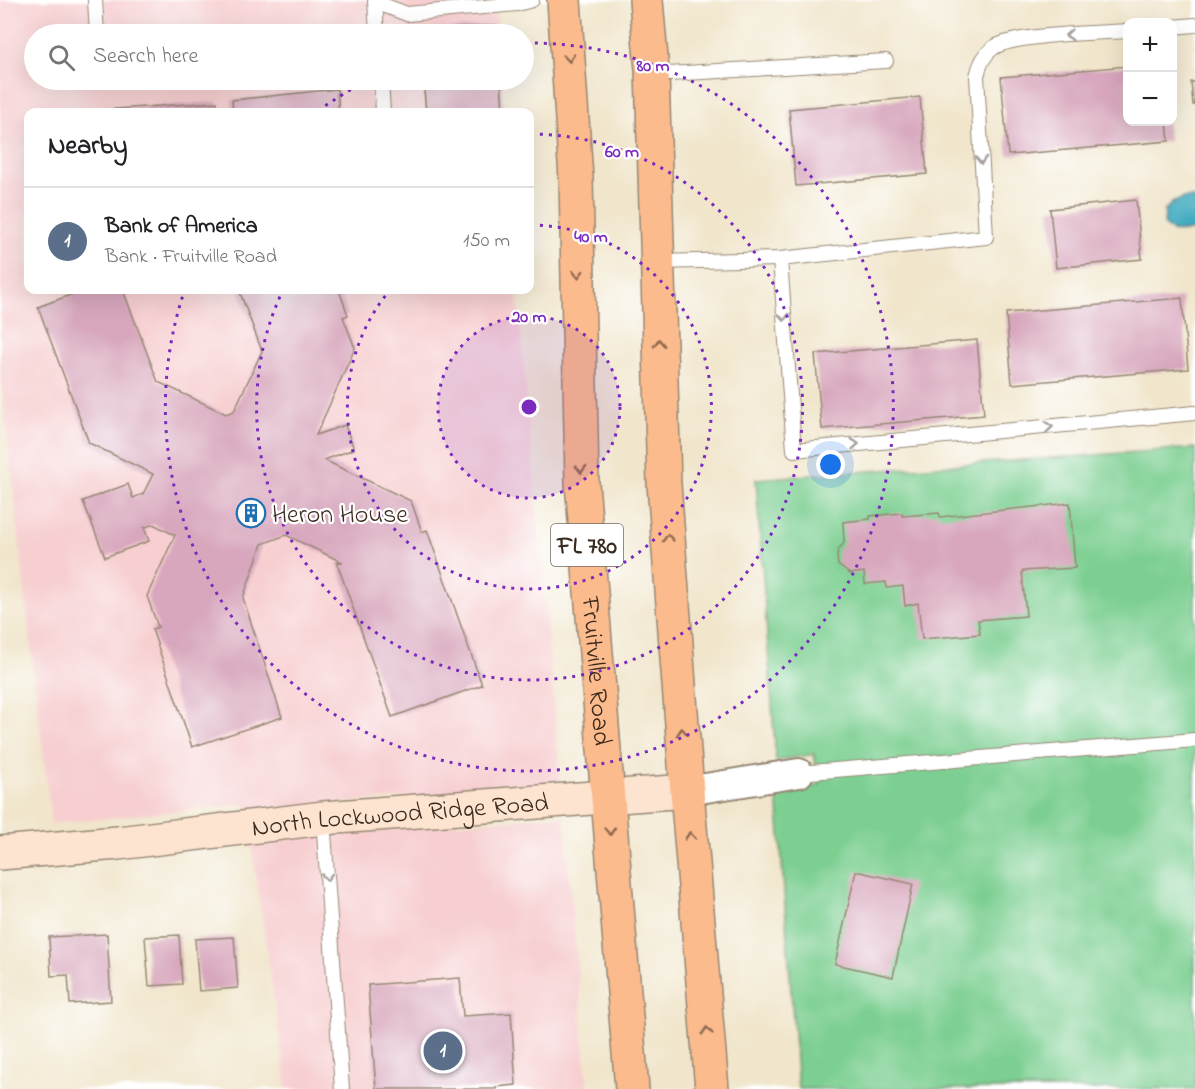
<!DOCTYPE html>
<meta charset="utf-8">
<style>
body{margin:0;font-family:"Indie Flower",sans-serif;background:#f6f6f6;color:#202124}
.controls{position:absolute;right:18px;top:18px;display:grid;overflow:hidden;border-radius:12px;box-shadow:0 6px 24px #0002}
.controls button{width:54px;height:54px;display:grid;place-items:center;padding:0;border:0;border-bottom:2px solid #e0e0e0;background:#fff;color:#202124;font:30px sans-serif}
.you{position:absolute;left:831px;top:465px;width:21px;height:21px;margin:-15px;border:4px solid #fff;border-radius:50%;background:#1a73e8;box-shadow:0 0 0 9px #1a73e833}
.badge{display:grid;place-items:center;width:39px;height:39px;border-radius:50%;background:#1f6fb2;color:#fff;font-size:20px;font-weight:700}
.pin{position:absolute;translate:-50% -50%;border:3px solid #fff;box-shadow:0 2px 6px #0006}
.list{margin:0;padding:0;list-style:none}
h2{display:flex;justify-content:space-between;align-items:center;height:78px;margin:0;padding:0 24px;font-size:26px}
h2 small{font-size:20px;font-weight:400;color:#757577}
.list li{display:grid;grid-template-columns:39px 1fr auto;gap:18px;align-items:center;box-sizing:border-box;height:108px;padding:0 24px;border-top:2px solid #e0e0e0}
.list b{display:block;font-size:22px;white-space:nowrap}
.list p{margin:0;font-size:20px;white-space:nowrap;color:#757577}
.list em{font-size:20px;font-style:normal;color:#757577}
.icon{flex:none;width:33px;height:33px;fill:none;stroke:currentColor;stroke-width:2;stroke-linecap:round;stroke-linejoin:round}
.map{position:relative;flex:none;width:1195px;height:1089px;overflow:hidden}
.search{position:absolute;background:#fff;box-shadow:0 6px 24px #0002;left:24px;top:24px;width:510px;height:66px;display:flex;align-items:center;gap:15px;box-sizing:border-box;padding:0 21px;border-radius:33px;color:#757577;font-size:22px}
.panel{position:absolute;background:#fff;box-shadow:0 6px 24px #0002;left:24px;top:108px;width:510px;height:186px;border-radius:12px}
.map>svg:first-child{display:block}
.built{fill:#f7cfd0}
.green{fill:#7ccf91;stroke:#5c7c58;stroke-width:1.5}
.water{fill:#40aabf;stroke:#3e6a6e;stroke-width:1.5}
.building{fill:#d8a7bd}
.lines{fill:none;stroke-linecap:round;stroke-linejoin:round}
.lane-casing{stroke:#968875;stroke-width:16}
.street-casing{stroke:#968875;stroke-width:32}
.secondary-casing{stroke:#968875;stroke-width:36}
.primary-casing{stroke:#968875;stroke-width:36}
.lane{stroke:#fff;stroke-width:14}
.street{stroke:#fff;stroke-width:28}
.secondary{stroke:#fde4d1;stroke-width:33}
.primary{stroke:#fbbb8d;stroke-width:33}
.oneway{stroke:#a79f9a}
.oneway2{stroke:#916b50}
.ring{fill:none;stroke:#7b2cbf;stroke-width:3;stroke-dasharray:3 6}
.labels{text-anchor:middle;stroke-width:4.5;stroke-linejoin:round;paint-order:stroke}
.shield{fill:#fff;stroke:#766a62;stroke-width:1.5}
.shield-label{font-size:24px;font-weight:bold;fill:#3b2a1e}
.poi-label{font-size:26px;fill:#3b2a1e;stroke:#fff;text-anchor:start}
.street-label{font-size:26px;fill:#3b2a1e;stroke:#fff}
.centre{fill:#7b2cbf;stroke:#fff;stroke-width:3}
.ring-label{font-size:18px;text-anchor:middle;font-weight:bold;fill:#7b2cbf;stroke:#fff;stroke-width:4.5;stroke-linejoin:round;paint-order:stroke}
</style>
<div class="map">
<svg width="1195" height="1089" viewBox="0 0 1195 1089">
<rect width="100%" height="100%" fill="#fff"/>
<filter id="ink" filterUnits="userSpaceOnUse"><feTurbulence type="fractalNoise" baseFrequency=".0167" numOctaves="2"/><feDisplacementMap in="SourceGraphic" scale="12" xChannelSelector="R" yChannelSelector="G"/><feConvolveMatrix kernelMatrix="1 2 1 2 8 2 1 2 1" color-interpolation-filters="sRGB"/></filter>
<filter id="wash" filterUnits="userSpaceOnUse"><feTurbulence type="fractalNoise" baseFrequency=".008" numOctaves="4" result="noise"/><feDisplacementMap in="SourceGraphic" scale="24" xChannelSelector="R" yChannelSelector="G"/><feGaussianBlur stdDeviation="1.35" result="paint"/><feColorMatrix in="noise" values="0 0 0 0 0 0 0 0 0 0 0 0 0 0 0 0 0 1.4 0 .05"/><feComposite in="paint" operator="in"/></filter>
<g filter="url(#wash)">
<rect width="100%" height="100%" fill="#f1e6cc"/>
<g class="built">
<polygon points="0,0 495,0 498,34 34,34 34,80 501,80 503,112 28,112 28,290 517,290 561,784 246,812 245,804 51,824 0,370"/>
<polygon points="564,815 588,1089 287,1089 251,843 325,834"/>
</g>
<polygon class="green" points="1195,448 1195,1089 798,1089 777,792 820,785 814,754 776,761 756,479"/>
<path class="water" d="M1184,198h11v33c-12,-2 -24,6 -31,-7l1,-14 7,-7z"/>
<g id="blocks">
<g class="building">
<polygon points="497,25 498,34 420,34 420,31"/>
<polygon points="1128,66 1128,122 1167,122 1169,141 1008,155 1001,77"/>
<polygon points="423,80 501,80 503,112 426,112"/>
<polygon points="1191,82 1195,82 1195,105 1193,105"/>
<polygon points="337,89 339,112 233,112 232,100"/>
<polygon points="920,97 927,174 796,186 789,109"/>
<polygon points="217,102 217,112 87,112 87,111"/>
<polygon points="1136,200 1142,259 1056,268 1050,209"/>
<polygon points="84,290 123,290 158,382 226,414 234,411 262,351 239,290 339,290 348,315 343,317 355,348 316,435 345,425 354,449 324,460 411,501 422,532 427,530 482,685 392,717 337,563 342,562 286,535 262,544 243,598 282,717 192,747 152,629 158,627 147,596 175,535 153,524 144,528 149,541 105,557 83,501 128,484 133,498 143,494 153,474 89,443 38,307"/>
<polygon points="1182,298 1188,369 1012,384 1006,313"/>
<polygon points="977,340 984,415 822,429 815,354"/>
<polygon points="1070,503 1075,568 1022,571 1026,616 978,620 980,634 922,639 918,603 905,606 903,586 887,588 886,582 865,584 864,572 850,574 838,565 837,557 838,550 844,543 843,522 870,519 870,516 902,513 902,516 939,513 940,517"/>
<polygon points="856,871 913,884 893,977 835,964"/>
<polygon points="107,934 111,1001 70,1004 68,975 51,976 49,937"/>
<polygon points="179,935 182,984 149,986 145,937"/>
<polygon points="234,937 238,988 199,991 195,939"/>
<polygon points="460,978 463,1016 511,1013 516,1085 496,1087 496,1089 376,1089 368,985"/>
</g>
</g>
</g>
<g filter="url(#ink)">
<use href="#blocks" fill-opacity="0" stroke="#968875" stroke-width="1.5"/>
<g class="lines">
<g class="lane-casing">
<g id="lane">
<polyline points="95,0 97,34"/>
<polyline points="375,0 377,34"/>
<polyline points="378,0 375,2 407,14 517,4 532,0"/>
<polyline points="1172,27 1195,25"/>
<polyline points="652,75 886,61"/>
<polyline points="381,80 383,112"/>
<polyline points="780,259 794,450 1195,413"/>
<path d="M657,262l123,-3 206,-22 -9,-161c2,-10 7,-21 16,-28 19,-14 107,-15 135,-17"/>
<polyline points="799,773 1195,740"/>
<polyline points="323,818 342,1089"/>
</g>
</g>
<g class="street-casing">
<polyline id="street" points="687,791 799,773"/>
</g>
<g class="secondary-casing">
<g id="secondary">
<path id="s1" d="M0,853l118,-10 205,-25 364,-27"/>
</g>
</g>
<g class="primary-casing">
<g id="primary">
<path id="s2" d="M564,0l12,178 6,305 50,606"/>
<polyline points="646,0 652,70 664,484 687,791 712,1089"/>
</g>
</g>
<use href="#lane" class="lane"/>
<use href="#street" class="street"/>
<use href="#secondary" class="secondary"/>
<use href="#primary" class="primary"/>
</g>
<defs><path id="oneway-chevron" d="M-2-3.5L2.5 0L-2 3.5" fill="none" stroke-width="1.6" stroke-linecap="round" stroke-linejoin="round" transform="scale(1.5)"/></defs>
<g class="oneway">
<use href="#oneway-chevron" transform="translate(1069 35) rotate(175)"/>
<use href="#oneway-chevron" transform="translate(981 160) rotate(87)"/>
<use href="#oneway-chevron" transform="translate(784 317) rotate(86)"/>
<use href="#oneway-chevron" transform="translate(1049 427) rotate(-5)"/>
<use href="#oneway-chevron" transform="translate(855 444) rotate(-5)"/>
<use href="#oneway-chevron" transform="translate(327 877) rotate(86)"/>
</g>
<g class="oneway2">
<use href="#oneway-chevron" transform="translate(569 58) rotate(85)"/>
<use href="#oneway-chevron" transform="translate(578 274) rotate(89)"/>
<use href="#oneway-chevron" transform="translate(659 343) rotate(-92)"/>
<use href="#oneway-chevron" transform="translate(581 469) rotate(89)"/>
<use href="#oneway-chevron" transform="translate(668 538) rotate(-94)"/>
<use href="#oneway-chevron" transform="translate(682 732) rotate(-94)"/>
<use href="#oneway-chevron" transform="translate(610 831) rotate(85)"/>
<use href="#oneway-chevron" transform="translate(690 836) rotate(-95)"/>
<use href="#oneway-chevron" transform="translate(707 1031) rotate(-95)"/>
</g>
</g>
<circle cx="529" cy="407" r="91" fill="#7b2cbf" fill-opacity=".12"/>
<g class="ring">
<circle cx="529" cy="407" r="91"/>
<path d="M531 225A182 182 0 1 1 390 290"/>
<path d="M531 134A273 273 0 1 1 282 292"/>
<path d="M318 111A364 364 0 0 1 369 80M526 43A364 364 0 1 1 184 292"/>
</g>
<defs>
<g id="building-ring" transform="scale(1.5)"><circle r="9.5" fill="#fff" stroke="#1f6fb2" stroke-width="1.5"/><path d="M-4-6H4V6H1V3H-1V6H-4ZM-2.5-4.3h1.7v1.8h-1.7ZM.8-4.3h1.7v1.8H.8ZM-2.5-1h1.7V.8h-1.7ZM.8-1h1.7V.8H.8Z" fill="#1f6fb2"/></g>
</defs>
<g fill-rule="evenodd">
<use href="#building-ring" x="251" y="513"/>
</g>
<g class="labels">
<rect class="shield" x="551" y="524" width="72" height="42" rx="4.5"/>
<g class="shield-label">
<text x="587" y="553">FL 780</text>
</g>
<g class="poi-label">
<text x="272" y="522">Heron House</text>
</g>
<g class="street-label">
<text dy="9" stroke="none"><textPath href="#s2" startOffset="672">Fruitville Road</textPath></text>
<text dy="9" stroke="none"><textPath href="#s1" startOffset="402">North Lockwood Ridge Road</textPath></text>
</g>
</g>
<circle cx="529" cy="407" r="9" class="centre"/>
<g class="ring-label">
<text x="653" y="71">80 m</text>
<text x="622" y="157">60 m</text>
<text x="591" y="242">40 m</text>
<text x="529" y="322">20 m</text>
</g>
</svg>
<div class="controls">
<button>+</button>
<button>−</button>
</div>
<div class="you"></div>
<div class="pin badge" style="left:443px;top:1051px;background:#5c6f8a">1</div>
<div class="search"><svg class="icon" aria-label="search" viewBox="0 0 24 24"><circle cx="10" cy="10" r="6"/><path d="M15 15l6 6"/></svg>Search here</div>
<section class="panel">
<h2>Nearby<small></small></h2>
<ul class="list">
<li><span class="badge" style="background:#5c6f8a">1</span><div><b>Bank of America</b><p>Bank · Fruitville Road</p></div><em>150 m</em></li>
</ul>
</section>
</div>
